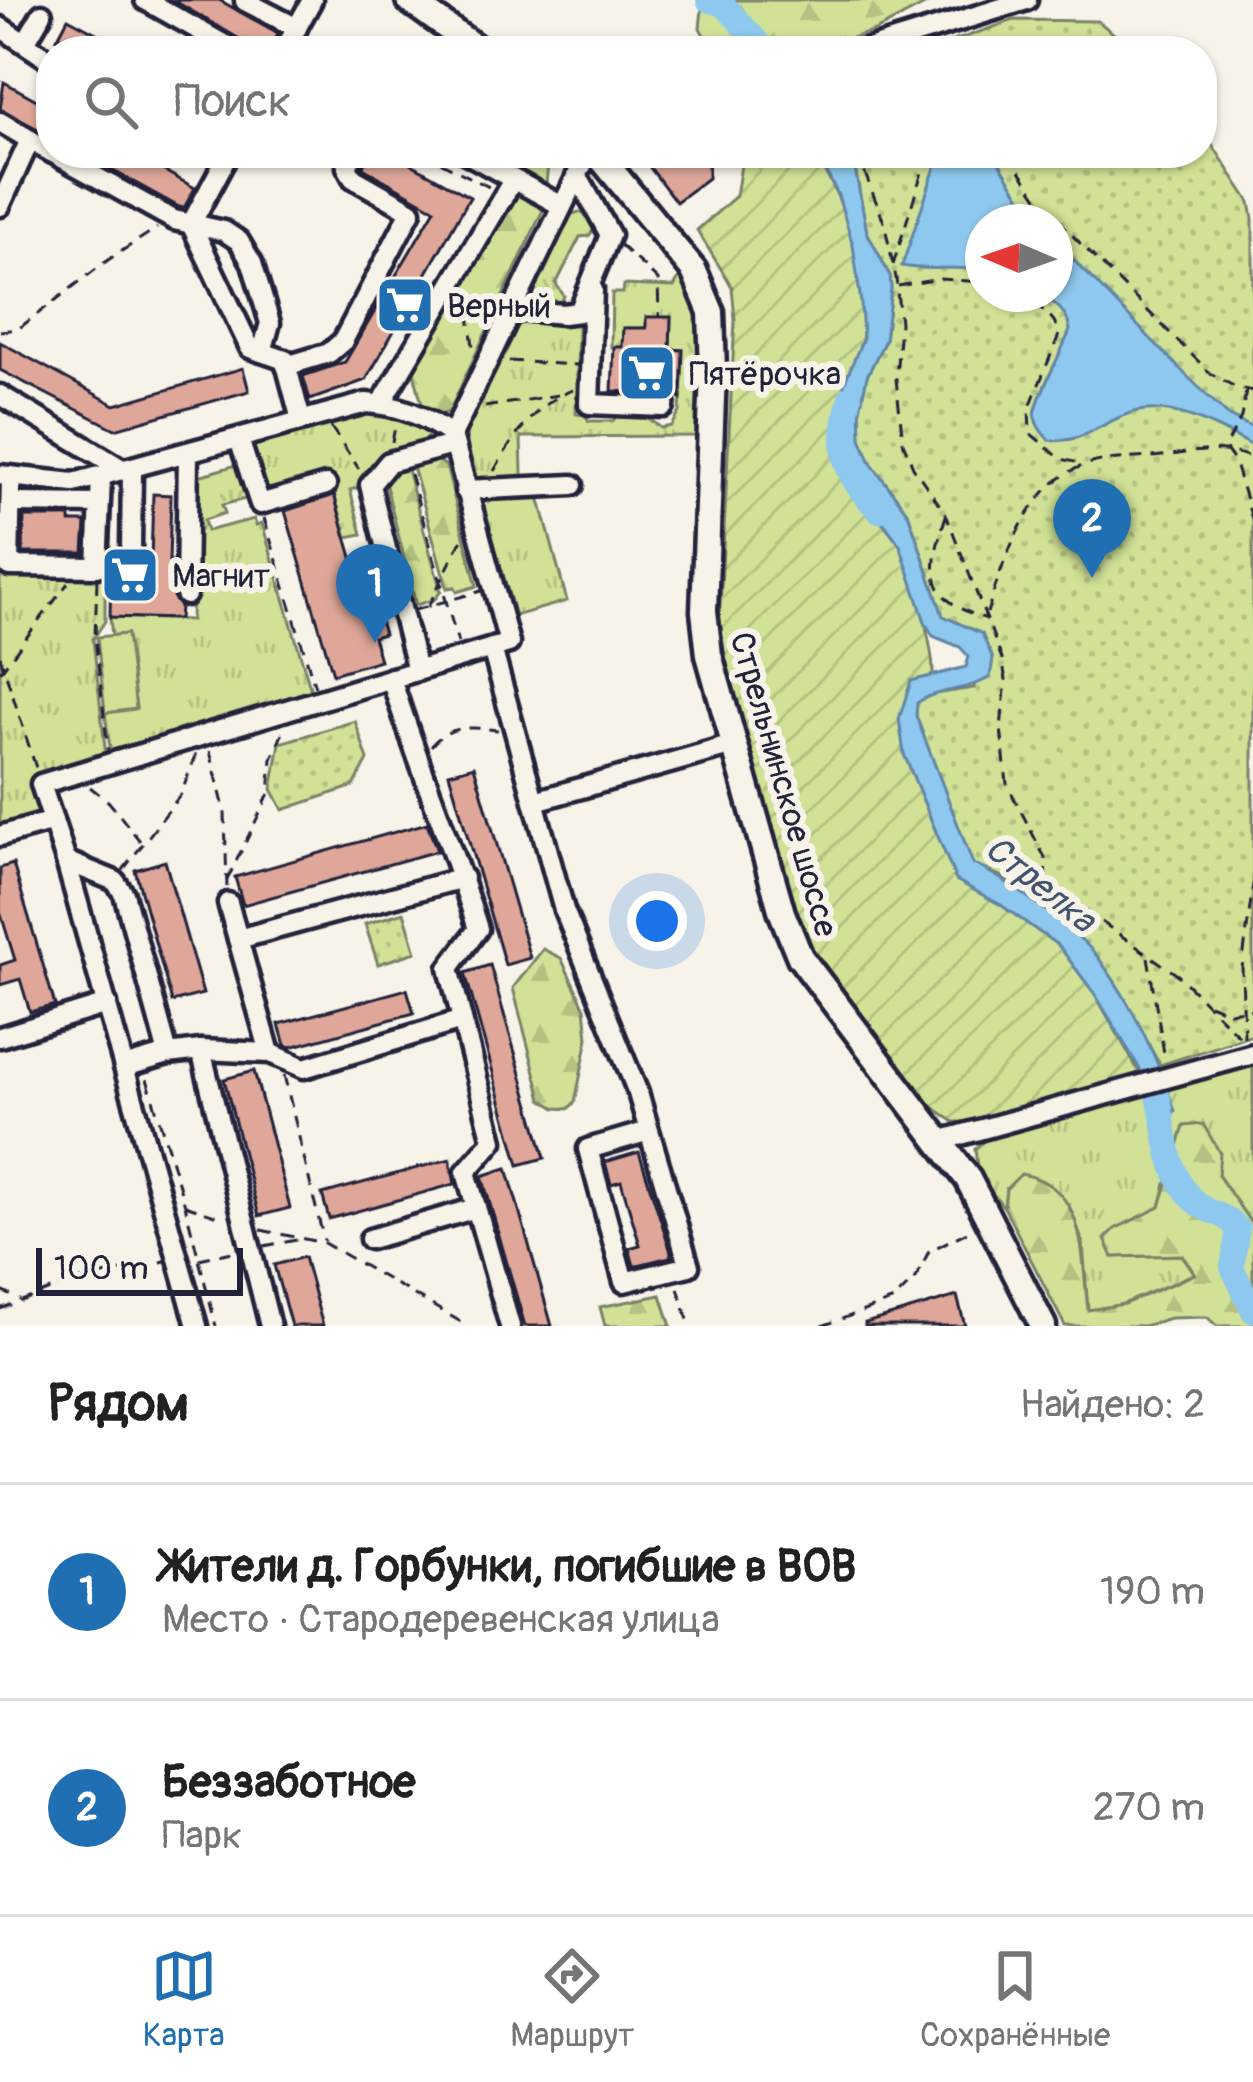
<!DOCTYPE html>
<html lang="ru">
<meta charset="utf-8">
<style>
body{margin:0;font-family:Pangolin,sans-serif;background:#f6f6f6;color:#202124}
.compass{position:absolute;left:965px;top:204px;width:108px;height:108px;border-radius:50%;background:#fff;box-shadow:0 3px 9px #0004;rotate:272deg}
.scale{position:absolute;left:36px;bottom:30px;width:207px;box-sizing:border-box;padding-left:12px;border:6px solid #22223b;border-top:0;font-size:33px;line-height:42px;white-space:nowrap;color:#22223b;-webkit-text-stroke:9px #f7f3e8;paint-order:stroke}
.you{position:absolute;left:657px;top:921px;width:42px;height:42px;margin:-30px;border:9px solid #fff;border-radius:50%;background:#1a73e8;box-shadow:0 0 0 18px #1a73e833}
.badge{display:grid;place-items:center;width:78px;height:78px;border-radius:50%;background:#1f6fb2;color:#fff;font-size:39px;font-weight:700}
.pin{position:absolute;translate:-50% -99px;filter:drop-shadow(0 3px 6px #0008)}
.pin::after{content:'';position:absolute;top:63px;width:42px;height:36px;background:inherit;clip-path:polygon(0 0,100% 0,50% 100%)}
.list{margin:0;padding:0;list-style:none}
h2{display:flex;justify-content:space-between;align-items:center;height:156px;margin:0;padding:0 48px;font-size:51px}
h2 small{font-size:39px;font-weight:400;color:#757577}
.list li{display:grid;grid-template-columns:78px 1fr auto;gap:36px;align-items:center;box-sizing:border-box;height:216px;padding:0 48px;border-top:3px solid #e0e0e0}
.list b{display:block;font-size:45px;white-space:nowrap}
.list p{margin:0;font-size:39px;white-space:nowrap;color:#757577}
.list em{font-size:39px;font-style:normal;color:#757577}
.icon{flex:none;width:66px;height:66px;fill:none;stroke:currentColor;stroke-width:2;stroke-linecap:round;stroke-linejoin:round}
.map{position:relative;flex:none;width:1253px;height:1326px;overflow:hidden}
.search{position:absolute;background:#fff;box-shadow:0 3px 9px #0004;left:36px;right:36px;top:36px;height:132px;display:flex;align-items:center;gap:30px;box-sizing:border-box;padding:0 42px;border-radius:48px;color:#757577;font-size:45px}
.sheet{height:588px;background:#fff}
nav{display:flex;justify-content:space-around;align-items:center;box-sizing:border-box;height:168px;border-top:3px solid #e0e0e0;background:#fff;font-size:33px;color:#757577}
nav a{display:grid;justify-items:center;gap:6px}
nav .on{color:#1f6fb2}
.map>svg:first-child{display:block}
.grass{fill:url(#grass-tufts);stroke:#7a8268;stroke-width:3}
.forest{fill:url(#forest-firs);stroke:#7a8268;stroke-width:3}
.park{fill:url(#park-dots);stroke:#7a8268;stroke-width:3;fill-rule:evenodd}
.garden{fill:url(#garden-furrows);stroke:#7a8268;stroke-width:3}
.pitch{fill:#d1e296;stroke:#7a8268;stroke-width:3}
.water{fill:#8fc8ee;stroke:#6386a6;stroke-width:3}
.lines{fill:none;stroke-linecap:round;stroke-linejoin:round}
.river{stroke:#8fc8ee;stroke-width:24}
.building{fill:#dfa799;stroke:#22223b;stroke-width:3}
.minor-casing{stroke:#22223b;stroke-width:27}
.major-casing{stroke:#22223b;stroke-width:33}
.path{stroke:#22223b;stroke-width:3;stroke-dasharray:12 9;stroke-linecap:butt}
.minor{stroke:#f7f3e8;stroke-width:18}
.major{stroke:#f7f3e8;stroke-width:24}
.labels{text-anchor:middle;stroke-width:12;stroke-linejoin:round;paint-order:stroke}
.poi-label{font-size:33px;fill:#22223b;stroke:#f7f3e8;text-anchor:start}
.street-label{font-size:33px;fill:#22223b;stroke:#f7f3e8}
.water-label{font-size:36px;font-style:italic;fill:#435471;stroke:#f7f3e8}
</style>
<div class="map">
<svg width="1253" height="1326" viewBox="0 0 1253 1326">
<defs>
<pattern id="grass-tufts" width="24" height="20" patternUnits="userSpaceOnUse" patternTransform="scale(3)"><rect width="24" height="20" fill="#d1e296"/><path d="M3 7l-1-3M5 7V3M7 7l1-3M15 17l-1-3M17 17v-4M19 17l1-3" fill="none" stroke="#b3c282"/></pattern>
<pattern id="forest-firs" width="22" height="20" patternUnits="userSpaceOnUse" patternTransform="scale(3)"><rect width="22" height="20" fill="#d1e296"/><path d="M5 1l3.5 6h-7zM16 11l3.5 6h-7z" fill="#b3c282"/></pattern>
<pattern id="park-dots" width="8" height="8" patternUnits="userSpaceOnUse" patternTransform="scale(3)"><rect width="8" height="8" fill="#d1e296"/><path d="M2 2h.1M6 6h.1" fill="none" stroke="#b3c282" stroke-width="1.8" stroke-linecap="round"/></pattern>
<pattern id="garden-furrows" width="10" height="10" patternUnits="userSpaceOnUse" patternTransform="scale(3)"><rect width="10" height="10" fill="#d1e296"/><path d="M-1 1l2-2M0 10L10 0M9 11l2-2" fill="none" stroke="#b3c282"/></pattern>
</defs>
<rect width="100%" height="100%" fill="#f7f3e8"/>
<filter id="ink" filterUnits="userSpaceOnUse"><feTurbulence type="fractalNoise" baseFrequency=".00833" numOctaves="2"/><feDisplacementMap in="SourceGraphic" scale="24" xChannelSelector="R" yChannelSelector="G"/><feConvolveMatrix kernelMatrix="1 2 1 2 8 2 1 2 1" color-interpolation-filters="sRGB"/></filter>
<g filter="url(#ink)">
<g class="grass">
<polygon points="579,212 590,215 595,228 589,236 580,237 556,284 564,296 561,303 541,303 534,298 534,287 569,215"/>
<path d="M684,270c21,58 17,105 16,166l-179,1 1,36 16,20 29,108 -52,15 -46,-160 -3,-23 6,-22 46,-86 13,-3 47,3 -2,89 9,1 4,6h24l6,-9 27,4 15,12 11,-2 8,-14 3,-62 -13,-1 1,-31 -24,-1 -1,11h-23l-1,19h-11l1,-54h11l1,-8 50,2z"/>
<polygon points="378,411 388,411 429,432 425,442 363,486 350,490 362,534 347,537 328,474 272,489 260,487 250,453 258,441"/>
<polygon points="243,463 253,497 222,505 225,513 204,520 207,531 254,519 256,525 262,523 312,694 111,755 105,713 136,708 126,634 112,636 110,617 191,620 195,477"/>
<polygon points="7,497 5,570 105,572 105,621 93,639 106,757 36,776 45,814 0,827 0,499"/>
<polygon points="1253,1062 1253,1226 1218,1175 1166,1184 1160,1207 1115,1229 1113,1257 1182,1255 1196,1273 1124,1304 1088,1311 1083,1243 1069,1205 1006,1189 1004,1207 978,1176 975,1149 988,1137"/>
</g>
<g class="forest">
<polygon points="703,0 934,0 875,31 808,51 713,51 700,28"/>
<polygon points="517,153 549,156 543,210 449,412 435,416 424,412 413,369"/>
<polygon points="433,456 446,466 477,586 457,592 455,587 447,588 412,463"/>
<polygon points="406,466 441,591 435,599 416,605 384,478"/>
<polygon points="543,949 561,958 585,1008 588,1038 575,1102 568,1109 556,1108 542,1099 513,988"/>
<path d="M1203,1124l17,29 -2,22 35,51v100h-36l-10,-9 -37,1 -26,8h-79l-61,-119 2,-18 15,-15c67,12 60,82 67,136l36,-6 71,-30 -13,-19 -69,2 -8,-18 10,-10 45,-22 24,-81z"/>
<polygon points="661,1295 671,1326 605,1326 600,1307"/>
</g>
<g class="park">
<polygon points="1014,20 1098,21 1135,51 925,51"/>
<path d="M1202,129l48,73 3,17v816l-93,30 -62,-108 -95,-80 -30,-12 -57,-149 1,-13 10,-8 47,-7 8,-54 -39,-18 -35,-103 -37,-50 -10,-24 -1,-30 7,-33 18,-36 6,-52 -1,-12 -23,-44 -12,-63 -17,-16h364zM983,222h72v72h-72z"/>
<polygon points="355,721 368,760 354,786 283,810 272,789 280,743"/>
<polygon points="404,912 416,952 378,964 365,924"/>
</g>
<path class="garden" d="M743,153h67c37,39 57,128 53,181 -1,18 -16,34 -18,52 -3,17 0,75 5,91 9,26 35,44 49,66 14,23 35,106 34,133l-22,5 -7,73 52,126 45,25 58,41 36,48 48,85 -166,43h-23l-36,-25 -99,-134 -25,-45 -56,-200 -19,-92 16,-307 -3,-32 -35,-57 39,-34z"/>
<polygon class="pitch" points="127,634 136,709 105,713 97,637"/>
<g class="water">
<path d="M765,153h73l17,16 12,63 23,44 1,12 -6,52 -18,36 -7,33 1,29 10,25 37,50 35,103 39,18 11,25 -3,18c-23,15 -53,11 -73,26l-1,13 57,148c32,14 106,67 127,96 32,44 58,99 75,151l-10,11 -16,-22 -8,-29 -46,-77 -36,-48 -58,-41 -45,-25 -52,-126 -5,-35 12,-38 55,-14 3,-10 -9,-10 -27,-11 -8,-14 -25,-77 -50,-68 -7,-37 1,-56 19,-46 -2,-35 -8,-58 -15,-50 -12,-24 -16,-17z"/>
<path d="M940,153h53l44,69h-54v48c-27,-5 -53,2 -81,-4z"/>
<path d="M1055,241l134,137 40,38 24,12v18c-35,-19 -84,-47 -125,-32 -27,9 -48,31 -79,26 -7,-7 -14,-15 -14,-25 1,-17 28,-65 35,-85 -3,-21 -21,-34 -40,-36h25z"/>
</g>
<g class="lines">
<g class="river">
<polyline points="708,0 724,5 766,51"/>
<path d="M850,397c-13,52 -10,76 29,114"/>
<path d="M1158,1095c9,36 8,83 40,109 14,12 24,6 40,25l-6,38 21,44"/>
</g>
</g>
<g class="building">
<polygon points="173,0 219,0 278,33 270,51 260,51"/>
<polygon points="68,18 130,51 79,51 57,39"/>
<polygon points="4,82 51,108 51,136 0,109"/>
<polygon points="81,153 132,153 195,188 184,208 179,207"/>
<polygon points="367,153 392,153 470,197 366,380 310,400 303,376 345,362 435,209 363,168"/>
<polygon points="649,153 708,153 708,178 676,202 645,161"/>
<polygon points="646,317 671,317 670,349 683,350 681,398 674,387 665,384 652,393 612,391 614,347 622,347 623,328 646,328"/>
<polygon points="0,342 115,405 243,368 249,391 115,429 0,370"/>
<polygon points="153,494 171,495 169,561 173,561 172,595 180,607 179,619 110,617 111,560 130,564 151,561"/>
<polygon points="334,495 367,609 376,607 384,634 373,637 380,660 333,674 285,511"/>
<polygon points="24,517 70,517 70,522 86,522 84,553 23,553"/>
<polygon points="474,766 530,958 505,965 449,773"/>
<polygon points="427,823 437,851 243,905 235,877"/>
<polygon points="165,861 203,994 172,1002 135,870"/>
<polygon points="13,864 55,1005 30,1012 20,979 0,985 0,965 15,960 0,911 0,868"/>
<polygon points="490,965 545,1158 519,1165 465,973"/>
<polygon points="407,989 414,1013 291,1047 285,1045 279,1024"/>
<polygon points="254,1071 290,1208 259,1216 224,1079"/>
<polygon points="639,1152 671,1252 670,1257 634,1266 629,1248 640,1245 621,1181 611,1184 605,1162"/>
<polygon points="450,1159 455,1184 329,1219 322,1194"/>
<polygon points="507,1168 552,1326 525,1326 496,1225 482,1176"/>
<polygon points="304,1257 323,1326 291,1326 274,1265"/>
<polygon points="957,1296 965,1326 865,1326 865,1323"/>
</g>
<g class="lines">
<g class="minor-casing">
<g id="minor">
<polyline points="145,0 236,51"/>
<polyline points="245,1 297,28"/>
<polyline points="0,27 51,61"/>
<polyline points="26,41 42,14"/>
<polyline points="284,51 312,0"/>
<polyline points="862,51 1027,0"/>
<polyline points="0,122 51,152"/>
<polyline points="53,153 174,220 224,231 239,241 252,263 270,323 262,352"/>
<polyline points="466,153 562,206"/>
<polyline points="0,206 30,140"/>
<polyline points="191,224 250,348 285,360 301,420"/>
<polyline points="191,224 229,153"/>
<polyline points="593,290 589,404 664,407 665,397"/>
<polyline points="510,309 563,314 579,312 610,235 577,175"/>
<polyline points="286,366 329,353 343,341 411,211 353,178 347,167 354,153"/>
<polyline points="0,395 127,472"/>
<polyline points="381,404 513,180"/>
<polyline points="239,439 260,504 326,485"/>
<path d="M0,475l74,8 292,-80c34,2 57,12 86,32"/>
<polyline points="11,478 9,566 97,567 101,478"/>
<polyline points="465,490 573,485"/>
<polyline points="11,503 99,504"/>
<polyline points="131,551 132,470"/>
<polyline points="186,595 188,454"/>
<polyline points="492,648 564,910 638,1093 689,1266 624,1282 588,1149 649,1131"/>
<polyline points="417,671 370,485 389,462 452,445"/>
<path d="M391,678c26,85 61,166 87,251l-29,39 44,173 -27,31 44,154"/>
<polyline points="535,801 733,745"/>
<polyline points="0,836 53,821"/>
<polyline points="66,861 115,881 124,894 168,1054"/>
<polyline points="228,903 270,1053"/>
<polyline points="238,939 463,878"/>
<polyline points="0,1037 107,1004"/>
<polyline points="201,1050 270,1326"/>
<polyline points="124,1067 168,1054 201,1050 270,1053 304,1068 462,1020"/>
<polyline points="939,1141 1253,1054"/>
<polyline points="370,1239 476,1208"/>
<polyline points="197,1326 66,861 41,784 509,643 452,435 588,153"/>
</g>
</g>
<g class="major-casing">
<g id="major">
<polyline points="409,0 480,51"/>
<polyline points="597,153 694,271 711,312 713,371 704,611 709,655 782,913 800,957 968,1179 1043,1326"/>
</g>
</g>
<g class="path">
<polyline points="422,153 489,187"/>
<polyline points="857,153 884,222 896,278 900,323 896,379 903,442 913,467 946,514 1002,659 1006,680 1001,728 1007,784 1045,858 1046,886 1060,901 1086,911 1179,976 1241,1038"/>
<polyline points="1008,153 1046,209 1210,373 1237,388 1253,391"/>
<polyline points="635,165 645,153"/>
<polyline points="620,245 658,280 659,317"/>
<polyline points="893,265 928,153"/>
<polyline points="898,286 940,279 983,282"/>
<polyline points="466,292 474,354"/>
<path d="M1015,294c18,10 41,18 44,41l-30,74 1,24 31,26 23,5"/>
<polyline points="0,331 18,329 108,260 157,228"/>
<polyline points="509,361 577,365"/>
<polyline points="1246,391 1241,417 1225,448 1234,461 1253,522"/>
<polyline points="485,407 558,395"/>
<polyline points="331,427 359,469"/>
<polyline points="392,442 396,422"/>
<path d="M494,471c19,-33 41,-68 79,-81"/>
<polyline points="410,474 458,643"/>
<path d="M946,516c-18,55 -22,84 41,103"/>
<polyline points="264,518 315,687"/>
<polyline points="97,580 95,637 108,750"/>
<polyline points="428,607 462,539"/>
<polyline points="415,610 481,591"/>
<path d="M987,613c16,-52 41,-131 101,-149 22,-7 51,-5 74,-8 37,-4 55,-11 91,2"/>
<polyline points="0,656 37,771"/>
<polyline points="0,672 68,583"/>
<path d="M431,746c18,-22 41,-19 67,-16"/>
<polyline points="210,751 225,812 227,890"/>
<polyline points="90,787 109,802 140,841"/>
<polyline points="123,870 181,794 197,752"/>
<polyline points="227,880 269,794 272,759 285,727"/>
<polyline points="1148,957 1165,1059"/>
<polyline points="1209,1004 1229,1012 1253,1009"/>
<polyline points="1244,1038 1242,968 1253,884"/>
<polyline points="284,1075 324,1241"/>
<polyline points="147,1079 185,1205 216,1326"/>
<polyline points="185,1205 224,1218"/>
<polyline points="261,1230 324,1243 468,1326"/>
<polyline points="264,1246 302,1239"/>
<polyline points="199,1259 237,1251"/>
<polyline points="678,1288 690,1326"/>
<polyline points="0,1290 20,1300"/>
<polyline points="0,1309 69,1283 165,1261"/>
<polyline points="822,1326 894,1300 916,1278 929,1251 973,1229"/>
</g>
<use href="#minor" class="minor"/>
<use href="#major" class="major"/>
</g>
</g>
<defs>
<g id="supermarket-square" transform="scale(3)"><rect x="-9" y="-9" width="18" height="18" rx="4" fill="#1f6fb2" stroke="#f7f3e8"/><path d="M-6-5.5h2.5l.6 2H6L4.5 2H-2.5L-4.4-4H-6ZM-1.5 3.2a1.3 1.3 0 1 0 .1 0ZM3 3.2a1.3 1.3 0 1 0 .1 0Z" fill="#fff"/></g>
</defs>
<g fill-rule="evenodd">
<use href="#supermarket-square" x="405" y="305"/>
<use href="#supermarket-square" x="647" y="373"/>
<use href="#supermarket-square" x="130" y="575"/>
</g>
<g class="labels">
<g class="poi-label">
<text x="447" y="317">Верный</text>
<text x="689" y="385">Пятёрочка</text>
<text x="172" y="587">Магнит</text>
</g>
<g class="street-label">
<text transform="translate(785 784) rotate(74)" y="12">Стрельнинское шоссе</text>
</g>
<g class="water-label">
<text transform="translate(1041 883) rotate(39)" y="13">Стрелка</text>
</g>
</g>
</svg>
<svg class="compass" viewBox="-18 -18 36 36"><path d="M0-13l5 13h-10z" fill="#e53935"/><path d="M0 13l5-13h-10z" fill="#757577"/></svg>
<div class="scale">100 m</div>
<div class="you"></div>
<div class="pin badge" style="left:375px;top:643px">1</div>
<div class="pin badge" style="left:1092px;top:578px">2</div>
<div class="search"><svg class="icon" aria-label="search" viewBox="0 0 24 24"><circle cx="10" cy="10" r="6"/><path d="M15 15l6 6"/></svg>Поиск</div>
</div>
<section class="sheet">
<h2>Рядом<small>Найдено: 2</small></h2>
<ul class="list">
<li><span class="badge">1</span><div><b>Жители д. Горбунки, погибшие в ВОВ</b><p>Место · Стародеревенская улица</p></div><em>190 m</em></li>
<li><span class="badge">2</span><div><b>Беззаботное</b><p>Парк</p></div><em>270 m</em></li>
</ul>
</section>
<nav>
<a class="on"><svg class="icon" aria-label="map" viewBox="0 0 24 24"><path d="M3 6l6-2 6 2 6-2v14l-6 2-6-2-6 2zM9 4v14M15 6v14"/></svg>Карта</a>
<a><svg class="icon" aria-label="directions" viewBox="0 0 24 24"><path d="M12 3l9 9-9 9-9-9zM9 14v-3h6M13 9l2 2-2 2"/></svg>Маршрут</a>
<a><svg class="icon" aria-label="saved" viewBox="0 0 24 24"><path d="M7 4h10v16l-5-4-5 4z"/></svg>Сохранённые</a>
</nav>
